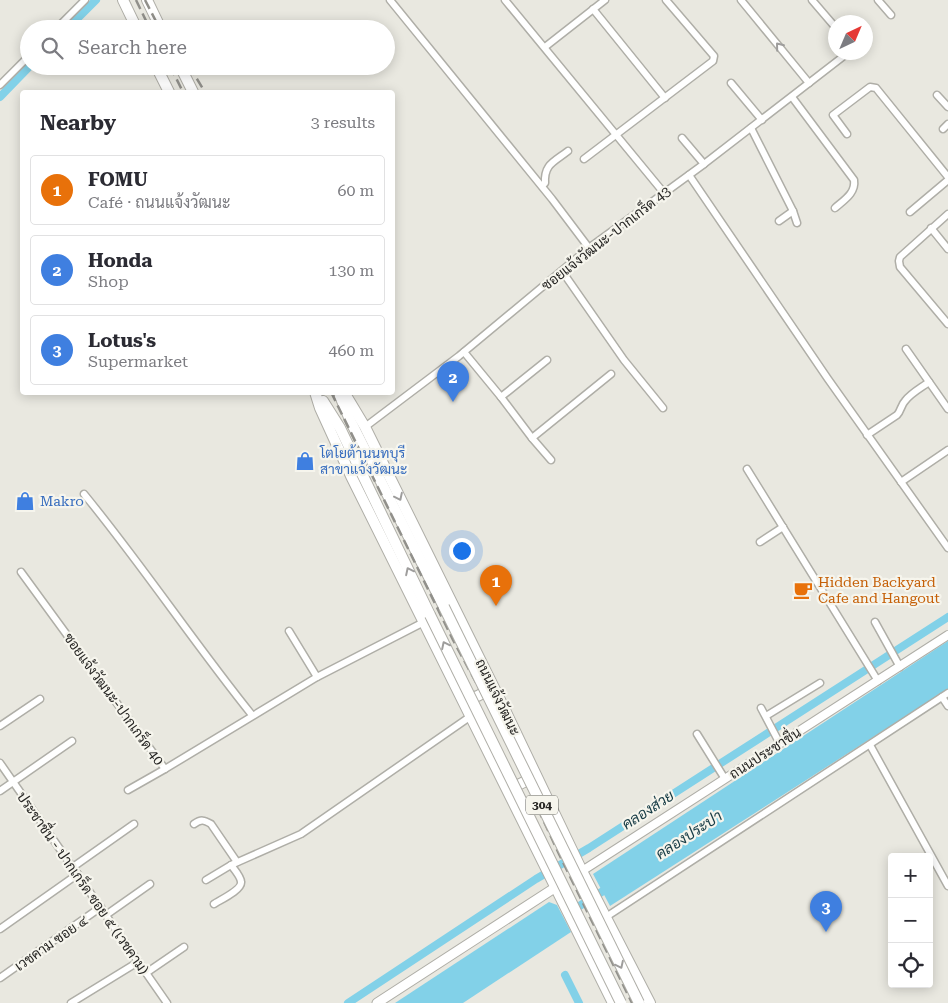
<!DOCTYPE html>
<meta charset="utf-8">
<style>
body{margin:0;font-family:"Roboto Serif",Sarabun,serif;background:#f2f2f3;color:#2b2b33}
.controls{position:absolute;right:15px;bottom:15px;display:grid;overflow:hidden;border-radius:5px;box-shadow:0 2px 12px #0003}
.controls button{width:45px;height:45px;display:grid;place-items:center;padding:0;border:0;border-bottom:1px solid #e1e1e2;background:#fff;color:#2b2b33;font:25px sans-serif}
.compass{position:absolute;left:828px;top:15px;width:45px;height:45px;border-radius:50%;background:#fff;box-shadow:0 2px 12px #0003;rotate:44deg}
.you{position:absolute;left:461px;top:550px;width:18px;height:18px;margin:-12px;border:4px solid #fff;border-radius:50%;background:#1a73e8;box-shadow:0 0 0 8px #1a73e833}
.badge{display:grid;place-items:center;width:32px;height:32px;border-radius:50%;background:#1a73e8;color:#fff;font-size:16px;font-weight:700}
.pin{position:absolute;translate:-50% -41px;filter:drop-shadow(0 1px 2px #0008)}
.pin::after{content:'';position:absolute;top:26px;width:18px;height:15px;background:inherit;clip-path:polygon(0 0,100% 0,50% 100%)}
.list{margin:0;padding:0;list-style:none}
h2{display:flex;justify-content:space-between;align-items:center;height:65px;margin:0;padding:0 20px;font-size:21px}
h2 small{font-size:16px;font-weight:400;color:#7c7c81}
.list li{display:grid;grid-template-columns:32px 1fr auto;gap:15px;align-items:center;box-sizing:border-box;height:70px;margin:0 10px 10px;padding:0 10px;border:1px solid #e1e1e2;border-radius:5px}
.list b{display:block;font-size:19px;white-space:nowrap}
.list p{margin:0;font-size:16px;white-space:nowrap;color:#7c7c81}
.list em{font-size:16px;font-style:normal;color:#7c7c81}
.icon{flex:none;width:28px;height:28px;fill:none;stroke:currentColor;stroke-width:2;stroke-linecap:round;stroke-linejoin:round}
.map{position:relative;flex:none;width:948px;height:1003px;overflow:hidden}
.search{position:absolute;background:#fff;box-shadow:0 2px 12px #0003;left:20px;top:20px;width:375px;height:55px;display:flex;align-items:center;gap:12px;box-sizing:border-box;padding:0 18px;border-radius:28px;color:#7c7c81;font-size:19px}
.panel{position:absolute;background:#fff;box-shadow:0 2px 12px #0003;left:20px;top:90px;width:375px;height:305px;border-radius:5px}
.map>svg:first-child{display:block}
.water{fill:#82d1e8}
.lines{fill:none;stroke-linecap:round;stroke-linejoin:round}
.canal{stroke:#82d1e8;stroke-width:8}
.minor-casing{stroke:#afaea7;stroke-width:9}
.tertiary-casing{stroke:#afaea7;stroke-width:10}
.secondary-casing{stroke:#afaea7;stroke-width:11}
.primary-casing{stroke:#afaea7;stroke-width:12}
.minor{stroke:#fff;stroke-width:6}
.tertiary{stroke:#fff;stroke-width:8}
.secondary{stroke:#fff;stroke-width:9}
.primary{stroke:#fff;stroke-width:10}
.rail{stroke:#91908b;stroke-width:2.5;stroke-dasharray:10 5;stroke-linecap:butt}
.primary-bridge-casing{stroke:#afaea7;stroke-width:12;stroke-linecap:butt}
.primary-bridge{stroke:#fff;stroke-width:10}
.oneway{stroke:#9e9d9c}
.labels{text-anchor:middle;stroke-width:4.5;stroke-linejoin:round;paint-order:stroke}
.shield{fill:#f6f5ed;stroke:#656460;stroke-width:1}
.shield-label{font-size:12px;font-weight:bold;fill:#272624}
.street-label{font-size:14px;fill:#272624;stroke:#f6f5ed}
.shop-label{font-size:14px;fill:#366cbe;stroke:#f6f5ed;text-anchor:start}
.food-label{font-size:14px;fill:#c56008;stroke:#f6f5ed;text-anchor:start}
.water-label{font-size:15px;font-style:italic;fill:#163b45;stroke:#f6f5ed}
</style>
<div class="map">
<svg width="948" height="1003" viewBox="0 0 948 1003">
<rect width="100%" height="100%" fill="#e9e8e0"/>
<g class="water">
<polygon points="948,641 948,689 610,906 593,874"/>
<polygon points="549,902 557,905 571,932 463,1003 395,1003"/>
</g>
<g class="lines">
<g class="canal">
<polyline points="67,29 96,0"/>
<polyline points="0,97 30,66"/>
<polyline points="570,912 611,886"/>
<polyline points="565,975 579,1003"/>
<polyline points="348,1003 536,879 589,848 948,617"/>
</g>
<g class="minor-casing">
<g id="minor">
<polyline points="390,0 552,199 589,248"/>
<polyline points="505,0 664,193"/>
<polyline points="741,0 809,83"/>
<polyline points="812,0 836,28"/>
<polyline points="878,0 891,15"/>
<polyline points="593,9 665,98"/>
<polyline points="56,29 85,0"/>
<polyline points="545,47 605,0"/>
<polyline points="731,83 762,120"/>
<polyline points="0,85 29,56"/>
<polyline points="937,95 948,107"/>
<path d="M792,97l62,83c2,13 -10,20 -19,28"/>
<polyline points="751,128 793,211 797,223"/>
<polyline points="943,129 948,124"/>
<polyline points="847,134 833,115 870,87 876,88 948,177"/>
<polyline points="682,138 704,164"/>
<polyline points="584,159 713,61 714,56 666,0"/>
<polyline points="689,175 828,379 948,548"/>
<path d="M542,186l3,-3c-1,-19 9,-21 23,-32"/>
<polyline points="910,212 948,180"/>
<polyline points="948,214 900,257 899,261 900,267 948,324"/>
<polyline points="779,221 793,211"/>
<polyline points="931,228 948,249"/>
<polyline points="562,271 624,360 663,408"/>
<polyline points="906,349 948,409"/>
<polyline points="464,352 501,397 547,360"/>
<polyline points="501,397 532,438 551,460"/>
<polyline points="365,427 459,356 589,248 704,164 849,52"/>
<path d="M867,435l30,-20c4,-4 4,-10 8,-14 6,-8 16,-13 24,-19"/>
<polyline points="532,438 611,374"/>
<polyline points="747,469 878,681"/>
<polyline points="901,482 948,450"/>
<path d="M84,494c59,72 110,149 168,221"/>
<polyline points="760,542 783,527"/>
<polyline points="21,572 165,769 317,677 424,622"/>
<polyline points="875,622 900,667"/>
<polyline points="289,631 317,677"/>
<polyline points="942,697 948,706"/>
<polyline points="761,708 780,744"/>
<polyline points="766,716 820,683"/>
<polyline points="0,726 40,699"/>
<polyline points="697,734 725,779"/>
<polyline points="870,745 948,886"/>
<polyline points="0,763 167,1003"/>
<polyline points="128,790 165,769"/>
<polyline points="0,791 72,741"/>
<path d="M194,824c7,-5 10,-4 17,0l26,38"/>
<polyline points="73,867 134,824"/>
<polyline points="206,880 231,865"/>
<path d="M214,904c6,-4 28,-14 27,-22 0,-5 -7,-13 -10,-17l70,-31 170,-118"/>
<polyline points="106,915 150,884"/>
<polyline points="606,917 948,693"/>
<polyline points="0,929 78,874"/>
<polyline points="146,973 184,947"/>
<polyline points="0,978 101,907"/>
<polyline points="71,1003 138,962"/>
</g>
</g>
<g class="tertiary-casing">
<polyline id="tertiary" points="582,871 948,635"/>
</g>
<g class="secondary-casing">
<polyline id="secondary" points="377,1003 556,887"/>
</g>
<g class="primary-casing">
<g id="primary">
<polyline points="123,0 137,29"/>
<polyline points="147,0 161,29"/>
<polyline points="156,66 169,92"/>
<polyline points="180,66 193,92"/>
<polyline points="315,392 320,408 351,476 613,1003"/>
<polyline points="344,392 365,427 503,706 582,871 650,1003"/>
<polyline points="340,396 351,422 444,607"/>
<polyline points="323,401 340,428 430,615"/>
<path d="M463,694c10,7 22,1 25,-10"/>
<polyline points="508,790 536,776"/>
</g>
</g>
<use href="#minor" class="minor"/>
<use href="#tertiary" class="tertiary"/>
<use href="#secondary" class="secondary"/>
<use href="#primary" class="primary"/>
<g class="rail">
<polyline points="136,0 150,29"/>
<polyline points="145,0 160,29"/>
<polyline points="170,66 183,92"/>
<polyline points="189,66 205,92"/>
<polyline points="331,392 453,640 499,725 559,854 632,1003"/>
</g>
<g class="primary-bridge-casing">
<g id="primary-bridge">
<polyline points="444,607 639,1003"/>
<polyline points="430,615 621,1003"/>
</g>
</g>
<use href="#primary-bridge" class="primary-bridge"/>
</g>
<defs><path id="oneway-chevron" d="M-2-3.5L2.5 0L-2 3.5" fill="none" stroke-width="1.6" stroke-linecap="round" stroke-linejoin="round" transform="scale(1.25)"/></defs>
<g class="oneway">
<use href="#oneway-chevron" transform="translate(779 46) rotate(-129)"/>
<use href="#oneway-chevron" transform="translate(399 497) rotate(64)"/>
<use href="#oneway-chevron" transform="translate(409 571) rotate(-116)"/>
<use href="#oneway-chevron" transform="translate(445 645) rotate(-116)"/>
<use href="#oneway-chevron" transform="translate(620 965) rotate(64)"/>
</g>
<defs>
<g id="shop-bare" transform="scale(1.5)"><path d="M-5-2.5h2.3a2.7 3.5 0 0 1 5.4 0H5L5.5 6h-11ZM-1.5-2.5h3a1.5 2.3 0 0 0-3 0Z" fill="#3f7fe0" stroke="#f6f5ed" stroke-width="2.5" paint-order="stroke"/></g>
<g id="cafe-bare" transform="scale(1.5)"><path d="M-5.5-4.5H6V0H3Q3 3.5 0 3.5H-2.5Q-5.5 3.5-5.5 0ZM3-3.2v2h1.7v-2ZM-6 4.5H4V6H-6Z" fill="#e8710a" stroke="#f6f5ed" stroke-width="2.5" paint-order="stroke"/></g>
</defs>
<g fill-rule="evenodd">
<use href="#shop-bare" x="305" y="461"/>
<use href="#shop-bare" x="25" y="501"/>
<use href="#cafe-bare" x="803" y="590"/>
</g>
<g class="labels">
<rect class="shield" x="526" y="795.5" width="32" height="19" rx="4"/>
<g class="shield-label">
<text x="542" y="809">304</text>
</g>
<g class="street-label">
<text transform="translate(606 238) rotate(-38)" y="5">ซอยแจ้งวัฒนะ-ปากเกร็ด 43</text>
<text transform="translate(498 697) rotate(64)" y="5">ถนนแจ้งวัฒนะ</text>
<text transform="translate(114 699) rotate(54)" y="5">ซอยแจ้งวัฒนะ-ปากเกร็ด 40</text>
<text transform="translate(765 753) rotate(-33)" y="5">ถนนประชาชื่น</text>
<text transform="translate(83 883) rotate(55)" y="5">ประชาชื่น - ปากเกร็ด ซอย ๕ (เวชคาม)</text>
<text transform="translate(51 943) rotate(-35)" y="5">เวชคาม ซอย ๔</text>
</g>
<g class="shop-label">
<text x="320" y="458">โตโยต้านนทบุรี<tspan x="320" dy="16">สาขาแจ้งวัฒนะ</tspan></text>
<text x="40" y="506">Makro</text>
</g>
<g class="food-label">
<text x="818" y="587">Hidden Backyard<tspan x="818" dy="16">Cafe and Hangout</tspan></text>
</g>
<g class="water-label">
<text transform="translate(648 810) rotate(-33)" y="5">คลองส่วย</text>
<text transform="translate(689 835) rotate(-33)" y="5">คลองประปา</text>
</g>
</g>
</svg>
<div class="controls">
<button>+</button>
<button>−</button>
<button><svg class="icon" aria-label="locate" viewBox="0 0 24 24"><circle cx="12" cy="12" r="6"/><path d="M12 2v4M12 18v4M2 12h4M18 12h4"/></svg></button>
</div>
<svg class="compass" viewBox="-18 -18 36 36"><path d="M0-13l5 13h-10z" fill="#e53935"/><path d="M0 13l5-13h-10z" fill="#7c7c81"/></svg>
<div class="you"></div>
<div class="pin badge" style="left:496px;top:606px;background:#e8710a">1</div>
<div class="pin badge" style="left:453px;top:402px;background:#3f7fe0">2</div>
<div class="pin badge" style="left:826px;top:932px;background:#3f7fe0">3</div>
<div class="search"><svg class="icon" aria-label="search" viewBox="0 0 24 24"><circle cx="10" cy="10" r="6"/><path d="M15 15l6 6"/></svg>Search here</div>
<section class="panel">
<h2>Nearby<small>3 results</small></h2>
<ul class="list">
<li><span class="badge" style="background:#e8710a">1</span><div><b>FOMU</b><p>Café · ถนนแจ้งวัฒนะ</p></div><em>60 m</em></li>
<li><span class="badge" style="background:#3f7fe0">2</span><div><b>Honda</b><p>Shop</p></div><em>130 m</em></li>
<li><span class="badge" style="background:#3f7fe0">3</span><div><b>Lotus's</b><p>Supermarket</p></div><em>460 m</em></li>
</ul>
</section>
</div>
